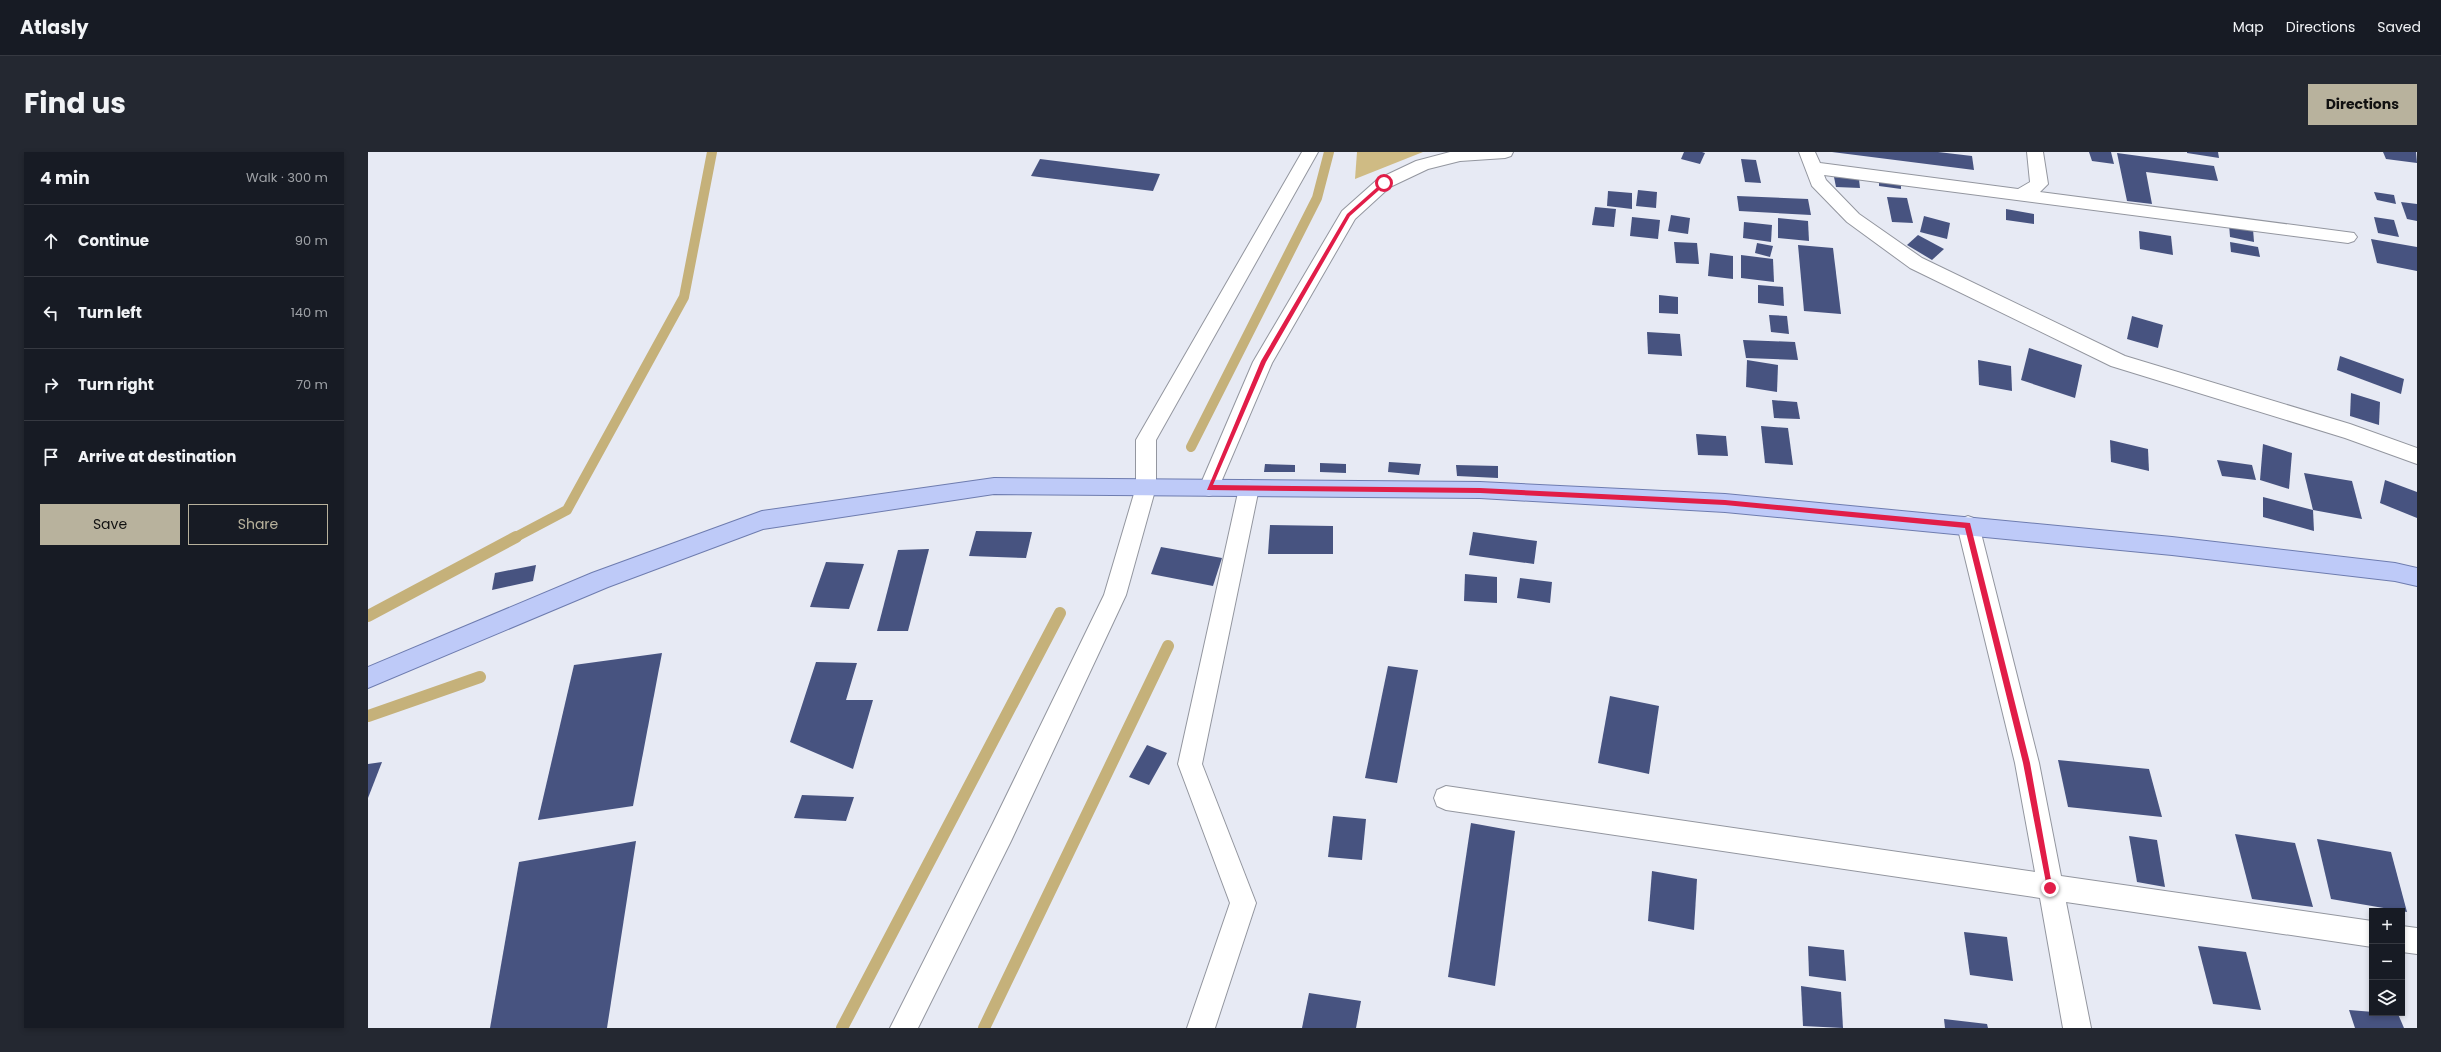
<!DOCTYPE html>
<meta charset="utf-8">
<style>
body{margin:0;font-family:Poppins,sans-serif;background:#242831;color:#f1f3f6}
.controls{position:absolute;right:12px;bottom:12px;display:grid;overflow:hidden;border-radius:0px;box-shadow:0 2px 6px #0003}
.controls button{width:36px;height:36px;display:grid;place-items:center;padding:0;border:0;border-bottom:1px solid #363941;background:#171b24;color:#f1f3f6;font:20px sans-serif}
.stop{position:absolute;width:12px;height:12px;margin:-9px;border:3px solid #e11d48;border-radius:50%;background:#fff}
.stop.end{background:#e11d48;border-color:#fff;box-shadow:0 1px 4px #0008}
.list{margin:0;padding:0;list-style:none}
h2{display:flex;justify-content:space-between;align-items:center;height:52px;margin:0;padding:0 16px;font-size:17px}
h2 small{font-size:13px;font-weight:400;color:#9ea1a6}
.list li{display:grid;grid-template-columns:26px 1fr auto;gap:12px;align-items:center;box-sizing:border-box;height:72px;padding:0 16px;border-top:1px solid #363941}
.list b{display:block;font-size:15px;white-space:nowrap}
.list em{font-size:13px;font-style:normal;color:#9ea1a6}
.actions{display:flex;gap:8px;padding:12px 16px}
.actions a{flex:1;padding:9px 0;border:1px solid #b8b29d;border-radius:0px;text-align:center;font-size:14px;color:#b8b29d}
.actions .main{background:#b8b29d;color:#111}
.icon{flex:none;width:22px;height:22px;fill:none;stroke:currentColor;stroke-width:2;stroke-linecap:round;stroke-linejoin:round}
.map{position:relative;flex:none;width:2049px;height:876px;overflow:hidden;border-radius:0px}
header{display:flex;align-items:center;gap:24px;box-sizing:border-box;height:56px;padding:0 20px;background:#171b24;border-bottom:1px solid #363941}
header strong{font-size:19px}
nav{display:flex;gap:22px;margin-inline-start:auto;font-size:14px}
.intro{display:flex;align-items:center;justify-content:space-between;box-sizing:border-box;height:96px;padding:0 24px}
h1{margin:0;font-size:28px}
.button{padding:10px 18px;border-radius:0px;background:#b8b29d;color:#111;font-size:14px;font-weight:700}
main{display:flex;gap:24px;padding:0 24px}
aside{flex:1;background:#171b24;border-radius:0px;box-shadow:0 2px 6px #0003}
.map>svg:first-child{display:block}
.forest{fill:#cfbb84}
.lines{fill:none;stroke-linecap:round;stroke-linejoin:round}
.stream-far1{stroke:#c5b17a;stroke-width:10}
.stream{stroke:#c5b17a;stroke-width:12}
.building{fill:#475380}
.minor-casing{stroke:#93969f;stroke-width:2}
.major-casing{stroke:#6e7caf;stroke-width:2}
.minor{fill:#fff;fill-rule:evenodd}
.major{fill:#becaf8;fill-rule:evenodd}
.route{fill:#e11d48}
</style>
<header>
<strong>Atlasly</strong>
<nav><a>Map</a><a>Directions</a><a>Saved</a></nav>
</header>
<div class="intro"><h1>Find us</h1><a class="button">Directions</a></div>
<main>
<aside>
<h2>4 min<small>Walk · 300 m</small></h2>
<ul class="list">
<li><svg class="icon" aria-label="ahead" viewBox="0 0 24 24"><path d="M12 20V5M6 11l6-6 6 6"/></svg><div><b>Continue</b></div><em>90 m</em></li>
<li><svg class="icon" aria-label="left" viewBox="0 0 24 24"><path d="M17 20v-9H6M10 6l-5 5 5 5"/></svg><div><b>Turn left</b></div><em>140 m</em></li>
<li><svg class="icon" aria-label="right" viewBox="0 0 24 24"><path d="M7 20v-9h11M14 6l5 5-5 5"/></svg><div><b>Turn right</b></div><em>70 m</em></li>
<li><svg class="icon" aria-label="arrive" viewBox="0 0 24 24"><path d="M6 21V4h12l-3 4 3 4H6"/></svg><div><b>Arrive at destination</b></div></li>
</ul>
<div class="actions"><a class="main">Save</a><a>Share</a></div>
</aside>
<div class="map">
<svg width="2049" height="876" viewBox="0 0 2049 876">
<rect width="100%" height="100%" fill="#e7eaf4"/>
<polygon class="forest" points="989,0 1055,0 987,27"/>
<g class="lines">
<g class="stream-far1">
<polyline points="823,295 949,46 961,0"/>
<polyline points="146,386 199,358 316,145 344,0"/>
</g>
<g class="stream">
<polyline points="0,464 148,385"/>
<polyline points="0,564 112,525"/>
<polyline points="474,876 692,461"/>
<polyline points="616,876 800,494"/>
</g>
</g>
<g class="building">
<polygon points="1316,0 1334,0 1337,1 1332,12 1313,7"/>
<polygon points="1464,0 1570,0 1604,4 1606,18"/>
<polygon points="1721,0 1743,0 1746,12 1724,9"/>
<polygon points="1819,0 1850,0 1851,6 1819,1"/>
<polygon points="2015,0 2048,0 2049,11 2018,7"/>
<polygon points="1749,1 1846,14 1850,29 1778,20 1784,52 1759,49"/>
<polygon points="672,7 792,22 785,39 663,24"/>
<polygon points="1373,7 1388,8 1393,31 1377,30"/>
<polygon points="1466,25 1491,27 1492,36 1468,35"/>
<polygon points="1511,29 1533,32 1533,37 1511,34"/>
<polygon points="1270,38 1289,40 1288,56 1268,54"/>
<polygon points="1240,39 1264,41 1264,57 1239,54"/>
<polygon points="2006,40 2026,43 2028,52 2009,48"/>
<polygon points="1369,44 1440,47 1443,63 1371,59"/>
<polygon points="1519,45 1539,46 1545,71 1524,70"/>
<polygon points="2033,50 2049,52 2049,69 2039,67"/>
<polygon points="1227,55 1248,57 1246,75 1224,73"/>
<polygon points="1638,57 1666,62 1666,72 1638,68"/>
<polygon points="1303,63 1322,66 1320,82 1300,79"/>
<polygon points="1556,64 1582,71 1579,87 1552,80"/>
<polygon points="1264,65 1292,68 1290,87 1262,84"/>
<polygon points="2006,65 2026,68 2031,85 2010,81"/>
<polygon points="1410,66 1440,69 1441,89 1410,86"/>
<polygon points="1376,70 1404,73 1403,90 1375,86"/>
<polygon points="1861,72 1885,77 1886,90 1862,85"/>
<polygon points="1771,79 1803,84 1805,103 1772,97"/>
<polygon points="1550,83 1576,97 1564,108 1539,93"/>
<polygon points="2003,87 2049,95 2049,119 2009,111"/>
<polygon points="1306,90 1329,91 1331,112 1308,111"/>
<polygon points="1862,90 1890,95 1892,105 1863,100"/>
<polygon points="1389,91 1405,94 1402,105 1387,101"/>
<polygon points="1430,93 1465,96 1473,162 1436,159"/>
<polygon points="1342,101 1365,104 1365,127 1340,124"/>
<polygon points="1373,103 1405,107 1406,130 1373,126"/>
<polygon points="1390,133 1415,135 1416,154 1390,151"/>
<polygon points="1291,143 1310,145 1310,162 1291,161"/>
<polygon points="1401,163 1419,164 1421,182 1403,180"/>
<polygon points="1764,164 1795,173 1790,196 1759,187"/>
<polygon points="1279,180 1312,182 1314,204 1280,202"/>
<polygon points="1375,188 1427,190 1430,208 1378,206"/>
<polygon points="1661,196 1714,213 1707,246 1653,228"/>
<polygon points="1972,204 2036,227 2033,242 1969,218"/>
<polygon points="1379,208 1410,213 1409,240 1378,235"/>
<polygon points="1610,208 1643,214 1644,239 1611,233"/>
<polygon points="1983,241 2012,250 2011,273 1982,264"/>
<polygon points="1404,248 1429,250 1432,267 1406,266"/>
<polygon points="1393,274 1420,276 1425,313 1397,311"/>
<polygon points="1328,282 1358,284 1360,304 1330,303"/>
<polygon points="1742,288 1780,297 1781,319 1743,310"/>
<polygon points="1895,292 1924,301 1921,337 1892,328"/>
<polygon points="1849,308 1884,313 1888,328 1854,324"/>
<polygon points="1021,310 1053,312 1051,323 1020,320"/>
<polygon points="952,311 978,312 978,321 952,320"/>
<polygon points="897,312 927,313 927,320 896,320"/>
<polygon points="1088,313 1130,314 1130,326 1089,324"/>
<polygon points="1936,321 1984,329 1994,367 1945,358"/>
<polygon points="2017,328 2049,340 2049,366 2012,351"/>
<polygon points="1895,345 1945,358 1946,379 1895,365"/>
<polygon points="902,373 965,374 965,402 900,402"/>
<polygon points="608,379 664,380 658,406 601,404"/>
<polygon points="1105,380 1169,389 1166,412 1101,403"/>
<polygon points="793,395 854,406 845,434 783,422"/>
<polygon points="561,397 540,479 509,479 530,398"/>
<polygon points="458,410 496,412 481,457 442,455"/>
<polygon points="168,413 165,429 124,438 127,421"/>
<polygon points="1097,422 1129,425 1129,451 1096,449"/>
<polygon points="1152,426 1184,430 1182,451 1149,446"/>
<polygon points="294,501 265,654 170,668 206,513"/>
<polygon points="448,510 489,511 478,548 505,548 485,617 422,590"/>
<polygon points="1020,514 1050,518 1029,631 997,626"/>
<polygon points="1242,544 1291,554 1281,622 1230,611"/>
<polygon points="779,593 799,601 781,633 761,625"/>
<polygon points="1690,608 1781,617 1794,665 1700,655"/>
<polygon points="14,610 0,646 0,612"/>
<polygon points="434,643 486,645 478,669 426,666"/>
<polygon points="965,664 998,667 994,708 960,705"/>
<polygon points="1103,671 1147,679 1127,834 1080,825"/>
<polygon points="1867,682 1927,691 1945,755 1884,747"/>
<polygon points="1761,684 1789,688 1797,735 1769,730"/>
<polygon points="1949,687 2023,700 2039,760 1963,747"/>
<polygon points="268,689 239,876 122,876 151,710"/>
<polygon points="1284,719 1329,727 1326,778 1280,769"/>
<polygon points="1596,780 1639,785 1645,829 1602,823"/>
<polygon points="1440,794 1476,798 1478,829 1441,824"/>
<polygon points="1830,794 1878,800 1893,858 1845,852"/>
<polygon points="1433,834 1473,840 1475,876 1435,874"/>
<polygon points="941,841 993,849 988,876 934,876"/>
<polygon points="1981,858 2030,862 2036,876 1987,876"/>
<polygon points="1576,867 1619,872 1620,876 1577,876"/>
</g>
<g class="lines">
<g class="minor-casing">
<g id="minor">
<polygon points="934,0 950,0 788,288 788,335 758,443 643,689 550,876 522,876 625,671 736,443 768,335 768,288"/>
<polygon points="1082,0 1145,0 1143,4 1137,6 1092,9 1060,17 1022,35 987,67 904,211 848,342 841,344 834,342 831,336 885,210 974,59 1010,27 1048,9"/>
<polygon points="1431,0 1447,0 1452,11 1650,37 1662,30 1659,0 1675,0 1680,32 1672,40 1986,81 1989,85 1986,89 1980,91 1456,23 1458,28 1491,62 1554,106 1757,204 1982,272 2049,296 2049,312 1977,286 1743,214 1542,116 1479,70 1444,34"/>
<polygon points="881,328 888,330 891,336 834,612 888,751 847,876 819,876 862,751 810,612 871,336 874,330"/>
<polygon points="1600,364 1608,367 1611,373 1671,611 1693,724 2004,769 2004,795 1698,750 1723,876 1695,876 1672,746 1078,658 1069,654 1066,646 1069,638 1078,634 1667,720 1647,611 1589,373 1592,367"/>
<polygon points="2034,774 2049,776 2049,802 2034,800"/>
</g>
</g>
<g class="major-casing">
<polygon id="major" points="626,326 1112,330 1357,342 1804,385 2027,411 2049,416 2049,434 2027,429 1804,403 1357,360 1112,346 626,342 395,377 240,435 0,536 0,515 224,421 394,359"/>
</g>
<use href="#minor" class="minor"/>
<use href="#major" class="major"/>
</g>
<polygon class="route" points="1015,30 1019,31 982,64 898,210 845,333 1112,336 1357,348 1602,371 1662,611 1685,739 1680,739 1679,736 1655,611 1597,376 1357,353 1112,341 839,338 893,209 979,62"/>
</svg>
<div class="controls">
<button>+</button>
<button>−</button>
<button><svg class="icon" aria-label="layers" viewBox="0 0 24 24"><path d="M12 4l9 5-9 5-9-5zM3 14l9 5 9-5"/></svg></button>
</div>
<div class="stop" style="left:1016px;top:31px"></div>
<div class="stop end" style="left:1682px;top:736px"></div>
</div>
</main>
